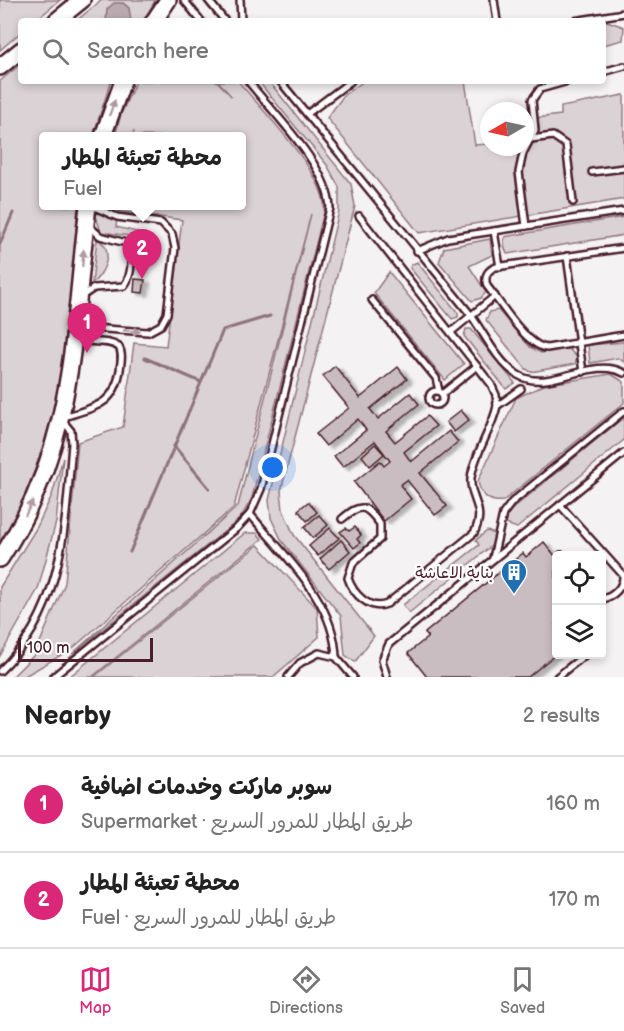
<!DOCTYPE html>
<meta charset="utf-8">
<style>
body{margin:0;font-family:"Balsamiq Sans","Playpen Sans Arabic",sans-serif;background:#f6f6f6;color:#222}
.controls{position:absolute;right:18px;bottom:18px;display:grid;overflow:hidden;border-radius:6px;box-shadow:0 3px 9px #0003}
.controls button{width:54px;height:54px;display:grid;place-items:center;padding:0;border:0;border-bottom:2px solid #e0e0e0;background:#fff;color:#222;font:30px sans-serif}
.compass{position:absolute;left:480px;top:102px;width:54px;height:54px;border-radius:50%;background:#fff;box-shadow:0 3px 9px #0003;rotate:261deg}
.scale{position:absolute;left:18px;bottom:15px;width:135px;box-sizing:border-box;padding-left:6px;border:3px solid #4a1f2b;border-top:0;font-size:16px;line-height:21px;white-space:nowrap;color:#4a1f2b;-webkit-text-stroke:4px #fff;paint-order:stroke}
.you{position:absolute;left:273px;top:468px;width:21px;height:21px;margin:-15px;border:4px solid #fff;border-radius:50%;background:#1a73e8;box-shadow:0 0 0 9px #1a73e833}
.badge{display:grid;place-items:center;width:39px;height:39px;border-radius:50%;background:#db2777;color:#fff;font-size:20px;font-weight:700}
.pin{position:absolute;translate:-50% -50px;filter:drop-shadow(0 2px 3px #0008)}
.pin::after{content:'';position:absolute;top:32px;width:21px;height:18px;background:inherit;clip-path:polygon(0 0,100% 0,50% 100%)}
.popup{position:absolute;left:39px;top:132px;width:207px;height:78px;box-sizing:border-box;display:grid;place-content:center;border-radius:6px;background:#fff;filter:drop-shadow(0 2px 4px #0005);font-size:20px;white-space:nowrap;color:#767676}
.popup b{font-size:22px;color:#222}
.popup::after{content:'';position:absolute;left:50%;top:100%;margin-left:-12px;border:12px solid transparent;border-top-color:#fff}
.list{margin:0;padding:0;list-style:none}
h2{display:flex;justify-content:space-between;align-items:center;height:78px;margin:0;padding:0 24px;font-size:26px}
h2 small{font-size:20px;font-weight:400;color:#767676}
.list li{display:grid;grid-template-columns:39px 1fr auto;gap:18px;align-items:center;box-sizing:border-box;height:96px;padding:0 24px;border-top:2px solid #e0e0e0}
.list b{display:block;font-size:22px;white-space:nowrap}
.list p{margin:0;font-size:20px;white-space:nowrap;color:#767676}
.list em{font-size:20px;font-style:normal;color:#767676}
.icon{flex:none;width:33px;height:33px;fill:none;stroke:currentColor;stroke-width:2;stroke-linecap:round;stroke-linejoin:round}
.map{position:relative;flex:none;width:624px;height:677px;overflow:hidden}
.search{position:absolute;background:#fff;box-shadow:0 3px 9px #0003;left:18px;right:18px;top:18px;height:66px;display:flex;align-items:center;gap:15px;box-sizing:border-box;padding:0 21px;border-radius:6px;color:#767676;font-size:22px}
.sheet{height:270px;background:#fff}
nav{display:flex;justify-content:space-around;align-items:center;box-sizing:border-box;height:84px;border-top:2px solid #e0e0e0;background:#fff;font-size:16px;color:#767676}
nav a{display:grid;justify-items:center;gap:3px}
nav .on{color:#db2777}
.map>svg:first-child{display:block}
.green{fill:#dbd2d5;stroke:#927880;stroke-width:1.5}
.water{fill:#baa9ae;stroke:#8d727a;stroke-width:1.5}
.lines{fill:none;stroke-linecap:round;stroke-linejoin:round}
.stream{stroke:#8d727a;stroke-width:3}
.building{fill:#cabdc1;stroke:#4a1f2b;stroke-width:1.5;filter:url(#shadow)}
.service-casing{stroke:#4a1f2b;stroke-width:10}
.primary-casing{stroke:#4a1f2b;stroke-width:20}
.service{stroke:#fff;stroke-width:5}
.primary{stroke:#fff;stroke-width:15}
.oneway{fill:#ae9aa0}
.labels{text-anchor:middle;stroke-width:4.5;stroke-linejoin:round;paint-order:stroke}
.poi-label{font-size:16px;fill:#4a1f2b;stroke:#fff;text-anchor:end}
</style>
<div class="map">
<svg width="624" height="677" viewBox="0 0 624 677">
<defs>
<filter id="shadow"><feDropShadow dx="5.5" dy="3" stdDeviation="1.5" flood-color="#0004"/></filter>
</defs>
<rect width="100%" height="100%" fill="#f4f2f2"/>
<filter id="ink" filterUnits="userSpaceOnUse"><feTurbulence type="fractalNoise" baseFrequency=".0167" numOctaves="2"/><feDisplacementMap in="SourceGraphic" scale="12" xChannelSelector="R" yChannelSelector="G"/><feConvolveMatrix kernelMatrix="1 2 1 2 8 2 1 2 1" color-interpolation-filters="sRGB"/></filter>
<g filter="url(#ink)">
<g class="green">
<polygon points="0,0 60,0 35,21 21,21 21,32 0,50"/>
<polygon points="102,0 154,0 155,1 143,21 76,21"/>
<polygon points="607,21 624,27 623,40 603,45 603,22"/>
<path d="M21,64v17h90l-18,55h-50v70h35c-5,54 -8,110 -16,165 -8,53 -36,131 -62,178v-468z"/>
<path d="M136,81h81l15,16 -14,-16h20c23,28 92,97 86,131l-72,286 -12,21 -168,135 166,-148 73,-292 -77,293 -162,142 -49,28h-11l23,-23 30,-71 13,-141 45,-15 11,-84 32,3 16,-126 -64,-9 -2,16 21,5v5l-36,-5 -6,-18 2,-8h144v-70h-108l1,-5 -2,5h-17l6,-22z"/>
<polygon points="258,81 268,81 272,85 351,184 355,206 281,491 283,510 294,535 374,636 355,662 345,655 341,616 282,541 271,518 269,500 339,211 339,187 327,165"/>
<polygon points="364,81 465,81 475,145 489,144 489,147 525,147 525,139 535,138 535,118 561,115 561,107 624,95 624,199 419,233 327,118 344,95"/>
<path d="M624,217v18l-117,19c-3,-6 -4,-11 -2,-17l4,-1z"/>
<path d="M97,239c19,9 7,36 -5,44z"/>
<polygon points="490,239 492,255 469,266 486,292 481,298 472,301 439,262 444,248"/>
<polygon points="417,262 458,313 458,317 452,319 410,268 411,265"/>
<polygon points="389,272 464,364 445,380 374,293"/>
<polygon points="498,310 530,347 541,353 568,348 577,357 575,364 531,372 526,369 486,320 490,312"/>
<polygon points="466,329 471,329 515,383 506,389 464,336"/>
<polygon points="624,342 624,362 618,358 590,363 588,345"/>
<path d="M611,374l13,8v21l-121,98c-15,2 -23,-7 -25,-20l38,-83 28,-13z"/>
<polygon points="624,417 624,440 517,528 506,524 505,515"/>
<polygon points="63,458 56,522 38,589 0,656 0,587 37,527 52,495"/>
<polygon points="487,531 495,534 495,543 409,613 403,605 479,545 476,540"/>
<polygon points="245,533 257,533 262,539 92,677 69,677"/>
<polygon points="258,545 317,608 319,637 273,677 94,677"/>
</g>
<polygon class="water" points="114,3 123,3 129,8 131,21 106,21 107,9"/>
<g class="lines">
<g class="stream">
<polyline points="0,244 13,213"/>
<polyline points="145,358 201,382"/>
<polyline points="174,446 209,488"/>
<polyline points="130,552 223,330 270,316"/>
</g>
</g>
<g class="building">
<polygon points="135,279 145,280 143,293 134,292"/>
<polygon points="335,366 360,398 398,367 407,379 370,409 378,419 410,393 419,404 386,431 395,442 427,416 436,426 404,452 411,462 449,431 458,442 420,473 447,506 435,515 407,480 400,485 411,499 384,521 354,482 380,461 384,466 390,461 375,441 343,467 334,456 366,430 358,419 326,446 316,434 349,408 323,376"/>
<polygon points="461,410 469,420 454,432 446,422"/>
<polygon points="375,444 384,454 370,466 362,456"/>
<polygon points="308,502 317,512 307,521 298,510"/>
<polygon points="319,515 328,525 313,538 304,527"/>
<polygon points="355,527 361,535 357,539 360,543 354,548 340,532 346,528 349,531"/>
<polygon points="330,528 339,538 318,556 309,546"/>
<polygon points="341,540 350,551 329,569 320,559"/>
<polygon points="544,542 556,557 556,654 528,677 427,677 408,653 428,637 425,633 523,553 526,557"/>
</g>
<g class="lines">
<g class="service-casing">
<g id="service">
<polyline points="184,0 201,21"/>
<polyline points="208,0 225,21"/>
<polyline points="240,0 241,21"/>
<polyline points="494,0 497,21"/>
<polyline points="574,21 624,13"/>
<polyline points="603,72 624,66"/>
<path d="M280,81c64,78 127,155 190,233 14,19 27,48 48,61 32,19 73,-20 106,-2"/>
<polyline points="307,114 351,81"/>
<polyline points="531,139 553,136 566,145 573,202"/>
<polyline points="592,172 624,168"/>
<polyline points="526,226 519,172 523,153 535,130 532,100 540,89 568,81"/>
<polyline points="494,231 500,267"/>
<path d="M624,248l-128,19c-9,3 -12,10 -9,19 13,16 40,61 60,62l77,-13"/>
<polyline points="417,251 448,238 624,211"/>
<polyline points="567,256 583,372"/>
<path d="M82,296l12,-8 30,-2c8,-10 10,-33 2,-43l-26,-7 -12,-11"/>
<polyline points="372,300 436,378 439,391"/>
<polyline points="451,332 495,296"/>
<polyline points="76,333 91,328 148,332 161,325 167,314 175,248 172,234 161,223 117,217 92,206"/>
<circle cx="436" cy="398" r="7"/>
<polyline points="442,394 477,366"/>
<polyline points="497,406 521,389"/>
<path d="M64,417c31,-10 51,-12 56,-47 1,-9 3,-16 -1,-23 -14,-9 -29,-2 -43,-9"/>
<path d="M560,505l63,70c1,12 -10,22 -21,24"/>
<path d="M250,514c34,42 84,85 86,143"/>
<path d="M342,519c19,-16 23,-15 38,5v15l-27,24 -5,15c5,16 22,33 39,26l87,-71c13,-25 -5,-33 -3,-55 3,-24 21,-48 26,-72l-1,-11 -5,-11 -132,-168"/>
<polyline points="561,555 561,556"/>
<polyline points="493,558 503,514 512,502 624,411"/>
<path d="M0,671c64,-61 65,-145 72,-227l-1,-13 -9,-11"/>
<path d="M53,677l184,-149 13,-14 11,-25 69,-281c-2,-42 -56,-94 -82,-127"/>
<polyline points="288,677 300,663 319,653 336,657 353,677"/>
<polyline points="387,677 382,660 389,644 624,453"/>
<polyline points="557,677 586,654"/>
</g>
</g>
<g class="primary-casing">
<g id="primary">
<polyline points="56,21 82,0"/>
<polyline points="154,21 168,0"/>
<polyline points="0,67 21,50"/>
<polyline points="103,136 123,81"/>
<path d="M0,559c76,-114 72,-224 88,-353"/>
</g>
</g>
<use href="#service" class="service"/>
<use href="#primary" class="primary"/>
</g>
<defs><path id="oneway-solid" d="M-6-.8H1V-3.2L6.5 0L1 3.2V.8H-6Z" transform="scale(1.5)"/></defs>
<g class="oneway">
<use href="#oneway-solid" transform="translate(112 108) rotate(-70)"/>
<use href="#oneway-solid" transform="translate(83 258) rotate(-85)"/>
<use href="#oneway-solid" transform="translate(132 331) rotate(5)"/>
<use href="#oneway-solid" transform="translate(29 508) rotate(-64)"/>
</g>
</g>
<defs>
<g id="building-pin" transform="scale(1.35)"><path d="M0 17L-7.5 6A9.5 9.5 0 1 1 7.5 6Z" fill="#1f6fb2" stroke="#fff"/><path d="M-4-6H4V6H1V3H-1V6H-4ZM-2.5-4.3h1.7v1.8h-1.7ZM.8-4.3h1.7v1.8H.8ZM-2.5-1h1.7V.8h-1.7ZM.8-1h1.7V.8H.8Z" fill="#fff"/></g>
</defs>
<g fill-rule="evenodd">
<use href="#building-pin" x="514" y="572"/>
</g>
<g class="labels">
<g class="poi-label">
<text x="494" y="578">بناية الاعاشة</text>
</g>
</g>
</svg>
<div class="controls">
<button><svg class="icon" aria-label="locate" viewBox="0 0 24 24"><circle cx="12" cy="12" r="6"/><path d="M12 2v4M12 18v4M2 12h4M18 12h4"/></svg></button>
<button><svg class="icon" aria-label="layers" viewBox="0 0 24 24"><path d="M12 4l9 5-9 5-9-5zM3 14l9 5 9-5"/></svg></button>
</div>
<svg class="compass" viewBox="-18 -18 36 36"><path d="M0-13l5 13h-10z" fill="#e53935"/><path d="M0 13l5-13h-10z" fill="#767676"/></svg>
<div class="scale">100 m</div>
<div class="you"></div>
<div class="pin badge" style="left:87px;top:353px">1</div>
<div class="pin badge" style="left:142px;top:279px">2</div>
<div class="popup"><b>محطة تعبئة المطار</b>Fuel</div>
<div class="search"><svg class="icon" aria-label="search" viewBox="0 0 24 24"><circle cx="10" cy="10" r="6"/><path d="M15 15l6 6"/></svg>Search here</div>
</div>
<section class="sheet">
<h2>Nearby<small>2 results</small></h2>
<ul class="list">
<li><span class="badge">1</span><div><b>سوبر ماركت وخدمات اضافية</b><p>Supermarket · طريق المطار للمرور السريع</p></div><em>160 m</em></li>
<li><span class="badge">2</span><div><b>محطة تعبئة المطار</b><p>Fuel · طريق المطار للمرور السريع</p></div><em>170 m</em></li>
</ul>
</section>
<nav>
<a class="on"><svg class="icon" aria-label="map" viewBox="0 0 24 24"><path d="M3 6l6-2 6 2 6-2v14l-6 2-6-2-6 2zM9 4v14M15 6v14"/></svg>Map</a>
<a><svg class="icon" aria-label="directions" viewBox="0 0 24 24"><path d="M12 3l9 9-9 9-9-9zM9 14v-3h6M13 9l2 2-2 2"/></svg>Directions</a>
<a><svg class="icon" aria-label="saved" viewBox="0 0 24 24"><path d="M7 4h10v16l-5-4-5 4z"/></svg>Saved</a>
</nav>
